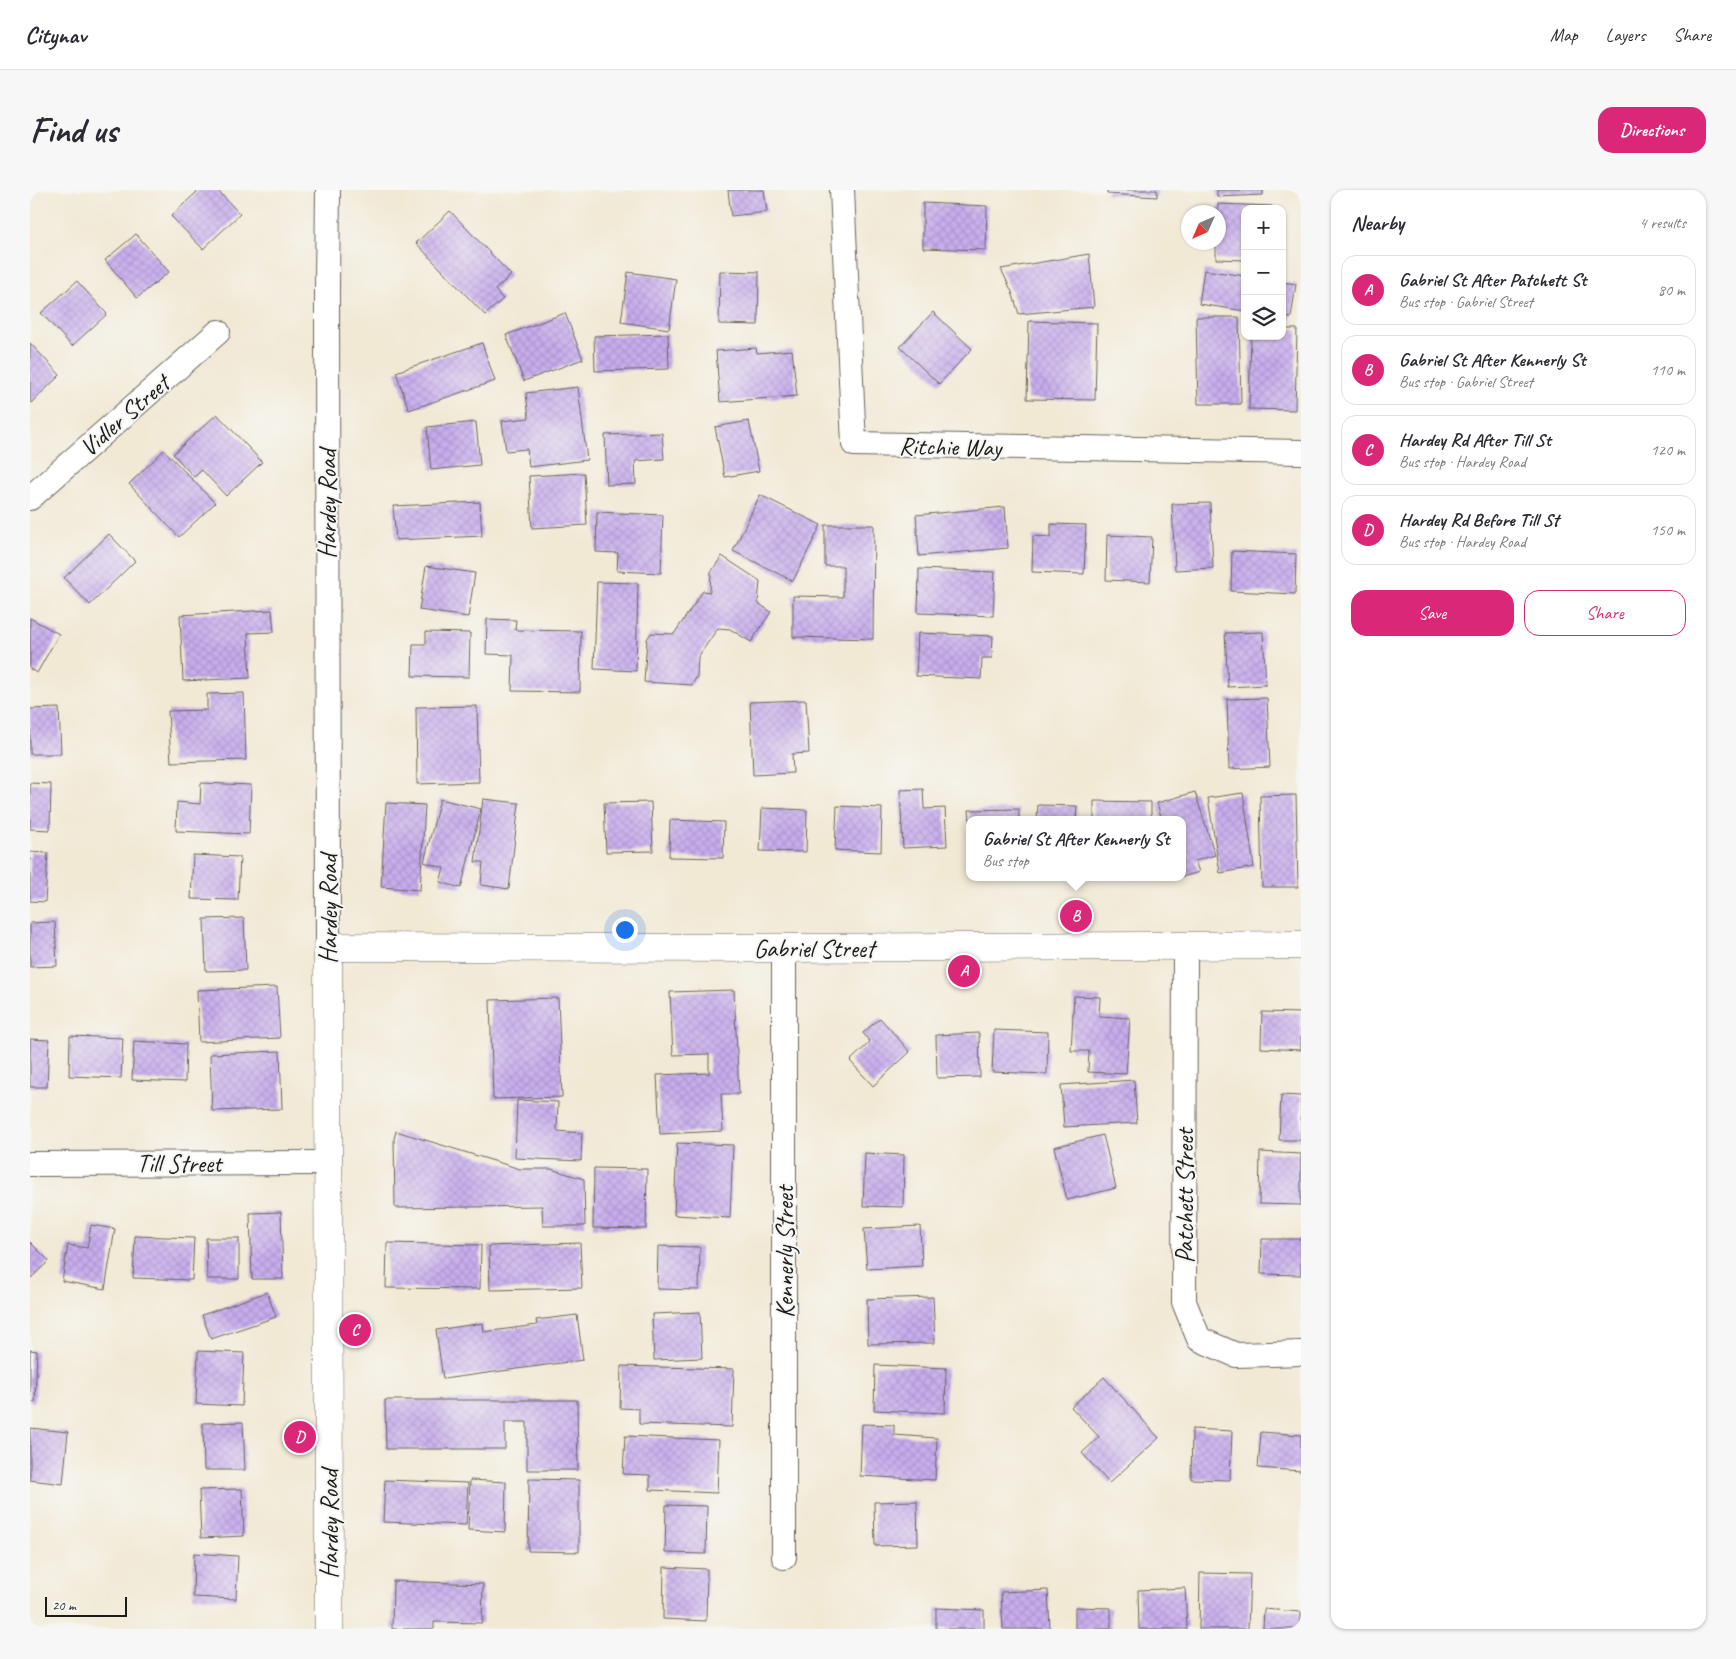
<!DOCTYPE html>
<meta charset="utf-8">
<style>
body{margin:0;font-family:Caveat,sans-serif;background:#f7f7f7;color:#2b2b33}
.controls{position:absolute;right:15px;top:15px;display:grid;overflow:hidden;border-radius:10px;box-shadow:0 1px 4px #0004}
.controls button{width:45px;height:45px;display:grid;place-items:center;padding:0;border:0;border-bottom:1px solid #e1e1e2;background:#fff;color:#2b2b33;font:25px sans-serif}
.compass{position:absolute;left:1151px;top:15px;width:45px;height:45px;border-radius:50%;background:#fff;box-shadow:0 1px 4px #0004;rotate:225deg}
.scale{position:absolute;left:15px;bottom:12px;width:82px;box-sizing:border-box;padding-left:5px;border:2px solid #1c1c1c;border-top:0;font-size:14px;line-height:18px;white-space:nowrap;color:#1c1c1c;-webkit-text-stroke:4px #f6f6f2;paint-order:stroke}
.you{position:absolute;left:594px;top:739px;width:18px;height:18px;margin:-12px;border:4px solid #fff;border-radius:50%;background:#1a73e8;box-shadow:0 0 0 8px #1a73e833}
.badge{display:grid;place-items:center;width:32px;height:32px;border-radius:50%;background:#db2777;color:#fff;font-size:16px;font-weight:700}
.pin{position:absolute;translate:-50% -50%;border:2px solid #fff;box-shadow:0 1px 5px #0006}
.popup{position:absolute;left:936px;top:626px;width:220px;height:65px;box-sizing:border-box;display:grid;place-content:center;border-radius:10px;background:#fff;filter:drop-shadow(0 1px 4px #0005);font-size:16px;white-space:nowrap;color:#7c7c81}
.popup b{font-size:19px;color:#2b2b33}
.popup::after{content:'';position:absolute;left:50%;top:100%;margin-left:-10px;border:10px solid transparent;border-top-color:#fff}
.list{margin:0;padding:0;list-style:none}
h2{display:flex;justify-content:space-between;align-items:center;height:65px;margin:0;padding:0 20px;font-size:21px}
h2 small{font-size:16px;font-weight:400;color:#7c7c81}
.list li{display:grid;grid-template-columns:32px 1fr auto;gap:15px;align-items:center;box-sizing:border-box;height:70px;margin:0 10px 10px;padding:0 10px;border:1px solid #e1e1e2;border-radius:15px}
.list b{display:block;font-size:19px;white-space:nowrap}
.list p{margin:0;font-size:16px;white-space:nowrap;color:#7c7c81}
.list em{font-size:16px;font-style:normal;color:#7c7c81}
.actions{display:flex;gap:10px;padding:15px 20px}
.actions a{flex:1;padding:11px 0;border:1px solid #db2777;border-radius:15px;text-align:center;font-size:18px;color:#db2777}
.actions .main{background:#db2777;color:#fff}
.icon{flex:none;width:28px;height:28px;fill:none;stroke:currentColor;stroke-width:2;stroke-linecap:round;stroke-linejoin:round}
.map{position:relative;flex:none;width:1271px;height:1439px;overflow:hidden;border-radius:15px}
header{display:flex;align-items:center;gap:30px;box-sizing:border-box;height:70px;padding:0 25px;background:#fff;border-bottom:1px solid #e1e1e2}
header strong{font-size:24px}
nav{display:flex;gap:28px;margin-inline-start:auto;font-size:18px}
.intro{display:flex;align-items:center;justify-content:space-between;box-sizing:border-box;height:120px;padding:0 30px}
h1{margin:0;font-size:35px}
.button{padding:12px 22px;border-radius:15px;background:#db2777;color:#fff;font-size:18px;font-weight:700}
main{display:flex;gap:30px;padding:0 30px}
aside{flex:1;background:#fff;border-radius:15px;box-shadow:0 1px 4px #0004}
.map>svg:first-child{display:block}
.building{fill:url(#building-cross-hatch)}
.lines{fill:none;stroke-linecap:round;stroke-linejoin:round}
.street-casing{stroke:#67645d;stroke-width:26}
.secondary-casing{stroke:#67645d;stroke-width:29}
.street{stroke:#fff;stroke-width:24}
.secondary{stroke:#fff;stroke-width:28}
.labels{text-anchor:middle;stroke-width:4;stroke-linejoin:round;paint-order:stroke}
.street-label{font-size:25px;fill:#1c1c1c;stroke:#f6f6f2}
</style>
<header>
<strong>Citynav</strong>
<nav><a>Map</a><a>Layers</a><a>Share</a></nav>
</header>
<div class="intro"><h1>Find us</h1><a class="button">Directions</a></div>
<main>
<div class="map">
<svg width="1271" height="1439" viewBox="0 0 1271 1439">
<defs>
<pattern id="building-cross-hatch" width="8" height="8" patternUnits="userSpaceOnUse" patternTransform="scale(1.25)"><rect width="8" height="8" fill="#c8aded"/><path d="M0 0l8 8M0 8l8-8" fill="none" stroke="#ab94cb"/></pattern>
</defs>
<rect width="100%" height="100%" fill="#f6f6f2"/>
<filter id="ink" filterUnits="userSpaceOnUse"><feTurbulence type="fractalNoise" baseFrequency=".02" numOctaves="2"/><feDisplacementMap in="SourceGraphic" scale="10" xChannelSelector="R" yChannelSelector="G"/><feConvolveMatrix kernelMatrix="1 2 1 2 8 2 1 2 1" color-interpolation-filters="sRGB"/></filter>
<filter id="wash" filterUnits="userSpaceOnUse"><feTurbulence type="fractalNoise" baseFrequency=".0096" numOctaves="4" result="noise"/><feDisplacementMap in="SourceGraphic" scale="20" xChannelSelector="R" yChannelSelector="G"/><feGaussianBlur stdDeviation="1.12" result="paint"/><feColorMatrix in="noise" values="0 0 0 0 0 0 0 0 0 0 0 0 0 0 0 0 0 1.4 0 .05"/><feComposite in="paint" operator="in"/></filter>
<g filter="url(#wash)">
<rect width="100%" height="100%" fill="#f2e9d5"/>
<g id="blocks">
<g class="building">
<polygon points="169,0 187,0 210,24 173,59 141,26"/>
<polygon points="698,0 734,0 737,22 701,26"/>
<polygon points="1077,0 1127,0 1127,7 1077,4"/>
<polygon points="1187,0 1233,0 1233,5 1187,7"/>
<polygon points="893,13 957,16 956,60 893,58"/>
<polygon points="1188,14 1242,16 1242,19 1215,19 1215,70 1186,69 1186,52 1188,52"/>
<polygon points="420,21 481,85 465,100 473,109 455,125 386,53"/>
<polygon points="106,44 139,82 107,108 75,70"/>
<polygon points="1059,64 1064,117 989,124 982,102 971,79"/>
<polygon points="1174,80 1215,86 1215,121 1169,114"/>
<polygon points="690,81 729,82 728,135 689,134"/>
<polygon points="598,82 646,89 639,139 591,132"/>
<polygon points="47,91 77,124 42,156 11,123"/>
<polygon points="1252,92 1266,94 1261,128 1252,127"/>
<polygon points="903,122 942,159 909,194 870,157"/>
<polygon points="535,123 553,169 494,191 476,145"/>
<polygon points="1166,127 1209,127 1211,214 1168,214"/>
<polygon points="999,131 1067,133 1065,210 997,209"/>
<polygon points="1252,139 1267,139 1265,220 1219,219 1221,146 1252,146"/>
<polygon points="638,144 639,179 565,181 564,146"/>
<polygon points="0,153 30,185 0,214"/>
<polygon points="452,153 465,191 379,220 366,182"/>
<polygon points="726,158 727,163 762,160 767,206 690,212 686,161"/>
<polygon points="548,197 557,270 499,277 497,259 476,261 472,231 499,228 496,203"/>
<polygon points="187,224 232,272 196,306 172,280 164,287 143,264"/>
<polygon points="719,231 729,281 695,287 685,237"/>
<polygon points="446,232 450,275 401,280 397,237"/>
<polygon points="632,243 634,269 605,271 606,294 577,295 575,245"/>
<polygon points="134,260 185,313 149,347 99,294"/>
<polygon points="554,283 557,335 502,338 499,286"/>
<polygon points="730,305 791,335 763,391 703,361"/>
<polygon points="450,312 452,346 366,350 363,316"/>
<polygon points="1180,313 1183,378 1145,380 1142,314"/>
<polygon points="975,317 978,358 889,366 886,325"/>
<polygon points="567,322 633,325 631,383 587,381 588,363 566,362"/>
<polygon points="1021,334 1056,335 1054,384 1002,382 1003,346 1021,347"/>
<polygon points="795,335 844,335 843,449 763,447 763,406 813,407 813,376 795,376"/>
<polygon points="79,344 105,371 60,415 34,388"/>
<polygon points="1077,345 1122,347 1120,392 1076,390"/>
<polygon points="1202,361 1266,364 1265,404 1201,401"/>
<polygon points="692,366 730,391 728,413 741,422 721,452 700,439 688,438 668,467 667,486 662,495 614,492 617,449 621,443 644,444 673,401 680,402 681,382"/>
<polygon points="396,376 445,383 438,427 389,420"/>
<polygon points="889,379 965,382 963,426 888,423"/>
<polygon points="567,392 608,393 606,481 564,479"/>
<polygon points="242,420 244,442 218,443 220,488 153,491 150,425"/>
<polygon points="0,428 29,444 7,483 0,479"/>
<polygon points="457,429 486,430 485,440 551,441 550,502 482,501 483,465 456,464"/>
<polygon points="396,442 440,443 439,487 382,486 383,454 396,454"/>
<polygon points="1233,442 1236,495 1198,497 1195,443"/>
<polygon points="888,443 963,446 962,468 952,468 951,489 886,486"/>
<polygon points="214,503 216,570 141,572 138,521 177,520 177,504"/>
<polygon points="1237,508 1240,577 1199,579 1197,509"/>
<polygon points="776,510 779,563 762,564 763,583 723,585 720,512"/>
<polygon points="447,516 449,592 387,594 386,517"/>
<polygon points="29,518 31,564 0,564 0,519"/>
<polygon points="0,593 21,594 20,640 0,639"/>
<polygon points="171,593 221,595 219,644 146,641 147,612 170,614"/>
<polygon points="893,599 894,619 915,618 917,656 873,658 870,600"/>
<polygon points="1165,602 1185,665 1165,671 1169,682 1152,687 1152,630 1132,630 1127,613"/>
<polygon points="1213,603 1224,677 1190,683 1178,608"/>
<polygon points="1266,605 1268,697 1232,697 1230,606"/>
<polygon points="410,609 451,619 431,698 410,692 414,678 394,672"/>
<polygon points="453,609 489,613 479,699 451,695 453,672 445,672"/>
<polygon points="1064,611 1121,612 1121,630 1064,630"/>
<polygon points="621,612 623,661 576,662 574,613"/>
<polygon points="356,613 395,615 390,700 351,697"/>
<polygon points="1008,615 1047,616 1046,630 1007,630"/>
<polygon points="807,616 852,618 851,662 805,660"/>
<polygon points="732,618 777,620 776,662 730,661"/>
<polygon points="989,619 989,630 940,630 939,620"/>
<polygon points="640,630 694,632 693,668 639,667"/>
<polygon points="0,662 18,663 15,712 0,711"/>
<polygon points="163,665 210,667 208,710 161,709"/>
<polygon points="214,728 216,780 176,781 174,729"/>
<polygon points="25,732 27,776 0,777 0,733"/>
<polygon points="247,797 250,848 169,852 167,800"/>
<polygon points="704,800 709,904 691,904 693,941 630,944 627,885 679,883 679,864 643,865 640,802"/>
<polygon points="1044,806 1070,807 1069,826 1100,828 1096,884 1058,882 1059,861 1041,861"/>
<polygon points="528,808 532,907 463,909 460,810"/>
<polygon points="1232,822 1271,823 1271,860 1231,858"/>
<polygon points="850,828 880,862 843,896 820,871 840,852 833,843"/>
<polygon points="964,840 1018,842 1017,884 962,882"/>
<polygon points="949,843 950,887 907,888 906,845"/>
<polygon points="40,846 93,848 91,888 39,886"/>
<polygon points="0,849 19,850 17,897 0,897"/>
<polygon points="104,851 156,854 155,892 102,890"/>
<polygon points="250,861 252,919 182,921 180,864"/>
<polygon points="1104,890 1107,933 1034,937 1031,895"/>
<polygon points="1251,905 1271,906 1271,950 1249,950"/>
<polygon points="487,910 528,912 527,941 552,943 551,971 485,968"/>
<polygon points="366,941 490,979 521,979 554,989 555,1036 513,1036 512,1016 365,1018 364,949"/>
<polygon points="1073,945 1086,998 1037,1010 1024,957"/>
<polygon points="647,953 703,955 700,1028 644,1025"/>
<polygon points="1230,962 1271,964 1271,1015 1229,1014"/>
<polygon points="835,963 874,965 873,1017 833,1016"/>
<polygon points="564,978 617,979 616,1039 563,1038"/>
<polygon points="251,1022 253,1089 222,1089 220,1023"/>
<polygon points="61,1035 85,1039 75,1099 32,1091 38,1055 57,1058"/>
<polygon points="890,1036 892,1076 837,1079 834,1039"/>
<polygon points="105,1046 164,1048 162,1090 103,1088"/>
<polygon points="176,1048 209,1048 209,1089 177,1089"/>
<polygon points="1232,1049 1271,1049 1271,1085 1231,1084"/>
<polygon points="0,1052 19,1071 0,1089"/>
<polygon points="357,1053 451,1055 450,1099 356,1098"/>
<polygon points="550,1053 552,1098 460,1100 459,1056"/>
<polygon points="628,1056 670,1057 669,1100 627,1099"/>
<polygon points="237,1102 246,1127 181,1149 172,1125"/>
<polygon points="903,1107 905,1153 838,1154 837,1109"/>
<polygon points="670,1122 672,1168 624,1170 622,1124"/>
<polygon points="547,1125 553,1170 413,1189 406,1140 453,1133 454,1142 507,1135 506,1130"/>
<polygon points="0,1160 7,1161 5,1212 0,1212"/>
<polygon points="168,1161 214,1163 212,1216 166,1214"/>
<polygon points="845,1175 916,1178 915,1223 844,1220"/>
<polygon points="591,1176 704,1179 702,1237 609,1234 609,1219 590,1218"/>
<polygon points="1074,1187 1129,1248 1079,1293 1052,1263 1069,1247 1041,1217"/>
<polygon points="355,1210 547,1210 548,1280 497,1280 497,1232 475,1232 475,1259 356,1259"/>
<polygon points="213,1232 215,1280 174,1280 173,1233"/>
<polygon points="832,1234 864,1235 864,1245 907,1248 905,1290 830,1286"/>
<polygon points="0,1238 38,1242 33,1294 0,1290"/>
<polygon points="1162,1239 1202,1241 1200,1290 1161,1289"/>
<polygon points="1231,1242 1271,1245 1271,1281 1228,1278"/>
<polygon points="595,1246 689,1250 687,1303 620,1300 620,1285 593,1284"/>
<polygon points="499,1289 549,1290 549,1362 498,1361"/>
<polygon points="355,1290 438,1293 436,1335 353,1332"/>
<polygon points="440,1290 476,1292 475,1342 438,1340"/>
<polygon points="212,1299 214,1346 171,1348 169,1300"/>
<polygon points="887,1311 888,1355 845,1356 844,1312"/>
<polygon points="636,1315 677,1316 676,1364 635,1363"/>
<polygon points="164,1363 208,1366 206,1409 163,1407"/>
<polygon points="634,1377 677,1379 676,1431 633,1429"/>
<polygon points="1170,1383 1220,1384 1218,1439 1169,1439"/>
<polygon points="363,1391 453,1394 452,1433 404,1432 404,1439 362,1439"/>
<polygon points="1155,1398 1157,1439 1109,1439 1108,1400"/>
<polygon points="1018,1400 1020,1439 973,1439 971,1402"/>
<polygon points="1045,1417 1081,1418 1081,1439 1045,1439"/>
<polygon points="906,1418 954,1420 954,1439 906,1439"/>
<polygon points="1234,1419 1271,1422 1271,1439 1233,1439"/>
</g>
</g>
</g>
<g filter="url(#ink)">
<use href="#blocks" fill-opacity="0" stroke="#67645d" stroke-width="1"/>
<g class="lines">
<g class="street-casing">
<g id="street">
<polyline points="812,0 824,254 1271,262"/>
<polyline points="0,308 188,142"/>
<polyline points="1155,755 1154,1112 1169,1149 1206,1165 1271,1163"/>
<polyline points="298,757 297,97 298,0"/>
<polyline points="0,974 298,973"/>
<polyline points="754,1367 754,758"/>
</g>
</g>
<g class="secondary-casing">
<polyline id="secondary" points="299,1439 298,757 754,758 1271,755"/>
</g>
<use href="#street" class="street"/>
<use href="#secondary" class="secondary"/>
</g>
</g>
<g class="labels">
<g class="street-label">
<text transform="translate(94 225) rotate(-41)" y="9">Vidler Street</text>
<text transform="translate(920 256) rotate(1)" y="9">Ritchie Way</text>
<text transform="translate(297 314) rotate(-90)" y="9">Hardey Road</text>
<text transform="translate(298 719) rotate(-90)" y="9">Hardey Road</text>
<text x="784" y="767">Gabriel Street</text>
<text x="149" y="982">Till Street</text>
<text transform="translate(1154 1006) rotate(-90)" y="9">Patchett Street</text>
<text transform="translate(754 1062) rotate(-90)" y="9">Kennerly Street</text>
<text transform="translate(299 1334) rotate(-90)" y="9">Hardey Road</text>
</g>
</g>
</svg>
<div class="controls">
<button>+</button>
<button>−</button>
<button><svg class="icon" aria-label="layers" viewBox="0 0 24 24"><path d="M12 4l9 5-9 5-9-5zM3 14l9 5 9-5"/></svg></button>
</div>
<svg class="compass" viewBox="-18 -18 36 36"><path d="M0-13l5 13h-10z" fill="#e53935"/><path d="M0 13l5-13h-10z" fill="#7c7c81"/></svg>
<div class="scale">20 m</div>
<div class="you"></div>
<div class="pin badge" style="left:934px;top:781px">A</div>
<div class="pin badge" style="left:1046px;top:726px">B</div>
<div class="popup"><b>Gabriel St After Kennerly St</b>Bus stop</div>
<div class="pin badge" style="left:325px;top:1140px">C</div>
<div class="pin badge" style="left:270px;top:1247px">D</div>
</div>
<aside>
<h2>Nearby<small>4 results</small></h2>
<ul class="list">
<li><span class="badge">A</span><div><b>Gabriel St After Patchett St</b><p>Bus stop · Gabriel Street</p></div><em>80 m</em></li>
<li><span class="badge">B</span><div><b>Gabriel St After Kennerly St</b><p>Bus stop · Gabriel Street</p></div><em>110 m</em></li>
<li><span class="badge">C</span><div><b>Hardey Rd After Till St</b><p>Bus stop · Hardey Road</p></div><em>120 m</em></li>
<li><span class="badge">D</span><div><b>Hardey Rd Before Till St</b><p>Bus stop · Hardey Road</p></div><em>150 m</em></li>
</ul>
<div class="actions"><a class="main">Save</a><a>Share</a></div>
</aside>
</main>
